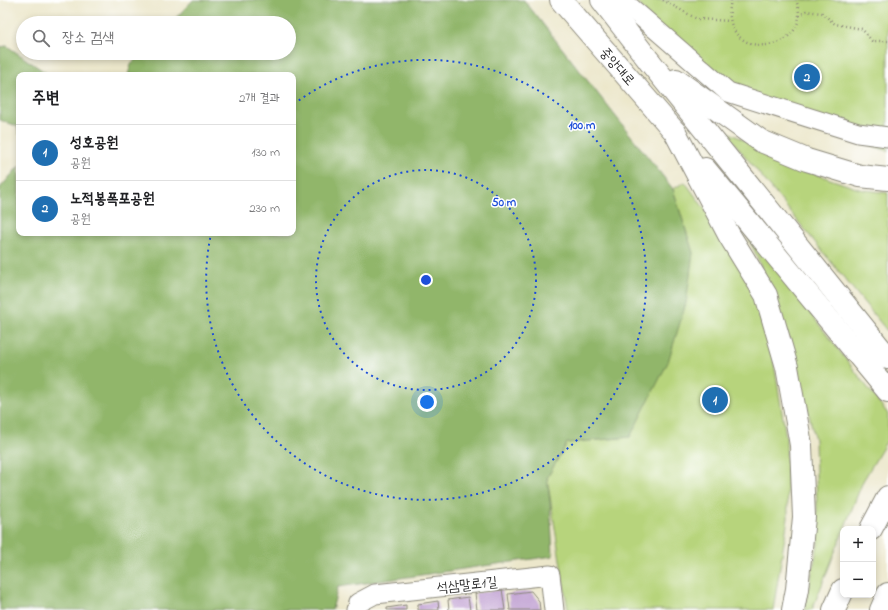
<!DOCTYPE html>
<html lang="ko">
<meta charset="utf-8">
<style>
body{margin:0;font-family:"Indie Flower","Poor Story",sans-serif;background:#f6f6f6;color:#202124}
.controls{position:absolute;right:12px;bottom:12px;display:grid;overflow:hidden;border-radius:8px;box-shadow:0 2px 6px #0003}
.controls button{width:36px;height:36px;display:grid;place-items:center;padding:0;border:0;border-bottom:1px solid #e0e0e0;background:#fff;color:#202124;font:20px sans-serif}
.you{position:absolute;left:427px;top:402px;width:14px;height:14px;margin:-10px;border:3px solid #fff;border-radius:50%;background:#1a73e8;box-shadow:0 0 0 6px #1a73e833}
.badge{display:grid;place-items:center;width:26px;height:26px;border-radius:50%;background:#1f6fb2;color:#fff;font-size:13px;font-weight:700}
.pin{position:absolute;translate:-50% -50%;border:2px solid #fff;box-shadow:0 1px 4px #0006}
.list{margin:0;padding:0;list-style:none}
h2{display:flex;justify-content:space-between;align-items:center;height:52px;margin:0;padding:0 16px;font-size:17px}
h2 small{font-size:13px;font-weight:400;color:#757577}
.list li{display:grid;grid-template-columns:26px 1fr auto;gap:12px;align-items:center;box-sizing:border-box;height:56px;padding:0 16px;border-top:1px solid #e0e0e0}
.list b{display:block;font-size:15px;white-space:nowrap}
.list p{margin:0;font-size:13px;white-space:nowrap;color:#757577}
.list em{font-size:13px;font-style:normal;color:#757577}
.icon{flex:none;width:22px;height:22px;fill:none;stroke:currentColor;stroke-width:2;stroke-linecap:round;stroke-linejoin:round}
.map{position:relative;flex:none;width:888px;height:610px;overflow:hidden}
.search{position:absolute;background:#fff;box-shadow:0 2px 6px #0003;left:16px;top:16px;width:280px;height:44px;display:flex;align-items:center;gap:10px;box-sizing:border-box;padding:0 14px;border-radius:22px;color:#757577;font-size:15px}
.panel{position:absolute;background:#fff;box-shadow:0 2px 6px #0003;left:16px;top:72px;width:280px;height:164px;border-radius:8px}
.map>svg:first-child{display:block}
.green{fill:#b7d47b;stroke:#718053}
.forest{fill:#91b66b;stroke:#5e704b}
.building{fill:#ba97cd}
.lines{fill:none;stroke-linecap:round;stroke-linejoin:round}
.minor-casing{stroke:#8c897b;stroke-width:21}
.major-casing{stroke:#8c897b;stroke-width:24}
.highway-casing{stroke:#8c897b;stroke-width:24}
.path{stroke:#8c897b;stroke-width:2.5;stroke-dasharray:1 3;stroke-linecap:butt}
.minor{stroke:#fff;stroke-width:19}
.major{stroke:#fff;stroke-width:22}
.highway{stroke:#fff;stroke-width:22}
.ring{fill:none;stroke:#1d4ed8;stroke-width:2;stroke-dasharray:2 4}
.labels{text-anchor:middle;stroke-width:3;stroke-linejoin:round;paint-order:stroke}
.street-label{font-size:14px;fill:#2b2b2b;stroke:#fff}
.centre{fill:#1d4ed8;stroke:#fff;stroke-width:2}
.ring-label{font-size:12px;text-anchor:middle;font-weight:bold;fill:#1d4ed8;stroke:#fff;stroke-width:3;stroke-linejoin:round;paint-order:stroke}
</style>
<div class="map">
<svg width="888" height="610" viewBox="0 0 888 610">
<rect width="100%" height="100%" fill="#fff"/>
<filter id="ink" filterUnits="userSpaceOnUse"><feTurbulence type="fractalNoise" baseFrequency=".025" numOctaves="2"/><feDisplacementMap in="SourceGraphic" scale="8" xChannelSelector="R" yChannelSelector="G"/><feConvolveMatrix kernelMatrix="1 2 1 2 8 2 1 2 1" color-interpolation-filters="sRGB"/></filter>
<filter id="wash" filterUnits="userSpaceOnUse"><feTurbulence type="fractalNoise" baseFrequency=".012" numOctaves="4" result="noise"/><feDisplacementMap in="SourceGraphic" scale="16" xChannelSelector="R" yChannelSelector="G"/><feGaussianBlur stdDeviation="0.9" result="paint"/><feColorMatrix in="noise" values="0 0 0 0 0 0 0 0 0 0 0 0 0 0 0 0 0 1.4 0 .05"/><feComposite in="paint" operator="in"/></filter>
<g filter="url(#wash)">
<rect width="100%" height="100%" fill="#ece7cb"/>
<g class="green">
<polygon points="636,0 888,0 888,151 790,119 663,35"/>
<polygon points="723,129 792,166 859,189 888,193 888,332"/>
<polygon points="685,182 726,238 753,293 774,363 786,437 788,518 773,610 568,610 547,478 567,443 630,437 693,253 673,189"/>
<polygon points="744,227 888,414 888,439 863,481 812,610 804,610 818,544 815,440 794,352 769,285"/>
</g>
<g class="forest">
<polygon points="193,0 524,0 673,189 693,253 686,303 668,362 630,437 567,443 547,478 550,501 553,556 338,587 332,610 0,610 0,188 19,166 19,233 293,233 293,75 128,75 131,64 142,53 289,53 289,23 171,23"/>
<polygon points="7,46 49,75 19,75 19,134 17,126 0,120 0,47"/>
</g>
<g id="blocks">
<g class="building">
<polygon points="502,589 505,610 477,610 475,593"/>
<polygon points="531,591 539,601 540,610 510,610 508,594"/>
<polygon points="468,597 470,610 449,610 448,600"/>
<polygon points="438,601 439,610 418,610 418,604"/>
<polygon points="406,605 406,610 387,610 387,608"/>
</g>
</g>
</g>
<g filter="url(#ink)">
<use href="#blocks" fill-opacity="0" stroke="#8c897b" stroke-width="1"/>
<g class="lines">
<g class="minor-casing">
<g id="minor">
<polyline points="622,0 728,92 858,133 888,137"/>
<polyline points="356,610 358,603 375,594 550,575 554,610"/>
</g>
</g>
<g class="major-casing">
<g id="major">
<polyline points="561,0 675,132"/>
<polyline points="602,0 650,62"/>
</g>
</g>
<g class="highway-casing">
<g id="highway">
<polyline points="650,62 888,358"/>
<polyline points="676,80 761,141 807,160 860,176 888,179"/>
<polyline points="675,132 729,235 766,295 787,367 801,445 804,517 797,589 793,610"/>
<polyline points="705,169 888,391"/>
<polyline points="871,529 888,497"/>
<polyline points="834,610 843,590"/>
<polyline points="881,610 888,594"/>
</g>
</g>
<g class="path">
<polyline points="663,0 697,19 730,21"/>
<path d="M731,0c-14,67 86,53 65,0"/>
<polyline points="799,16 806,11 822,13 835,24 862,29 872,41 888,41"/>
</g>
<use href="#minor" class="minor"/>
<use href="#major" class="major"/>
<use href="#highway" class="highway"/>
</g>
</g>
<g class="ring">
<circle cx="426" cy="280" r="110"/>
<path d="M294 104A220 220 0 1 1 211 234"/>
</g>
<g class="labels">
<g class="street-label">
<text transform="translate(618 66) rotate(49)" y="5">중앙대로</text>
<text transform="translate(467 584) rotate(-6)" y="5">석삼말로1길</text>
</g>
</g>
<circle cx="426" cy="280" r="6" class="centre"/>
<g class="ring-label">
<text x="582" y="129">100 m</text>
<text x="504" y="206">50 m</text>
</g>
</svg>
<div class="controls">
<button>+</button>
<button>−</button>
</div>
<div class="you"></div>
<div class="pin badge" style="left:715px;top:400px">1</div>
<div class="pin badge" style="left:807px;top:77px">2</div>
<div class="search"><svg class="icon" aria-label="search" viewBox="0 0 24 24"><circle cx="10" cy="10" r="6"/><path d="M15 15l6 6"/></svg>장소 검색</div>
<section class="panel">
<h2>주변<small>2개 결과</small></h2>
<ul class="list">
<li><span class="badge">1</span><div><b>성호공원</b><p>공원</p></div><em>130 m</em></li>
<li><span class="badge">2</span><div><b>노적봉폭포공원</b><p>공원</p></div><em>230 m</em></li>
</ul>
</section>
</div>
